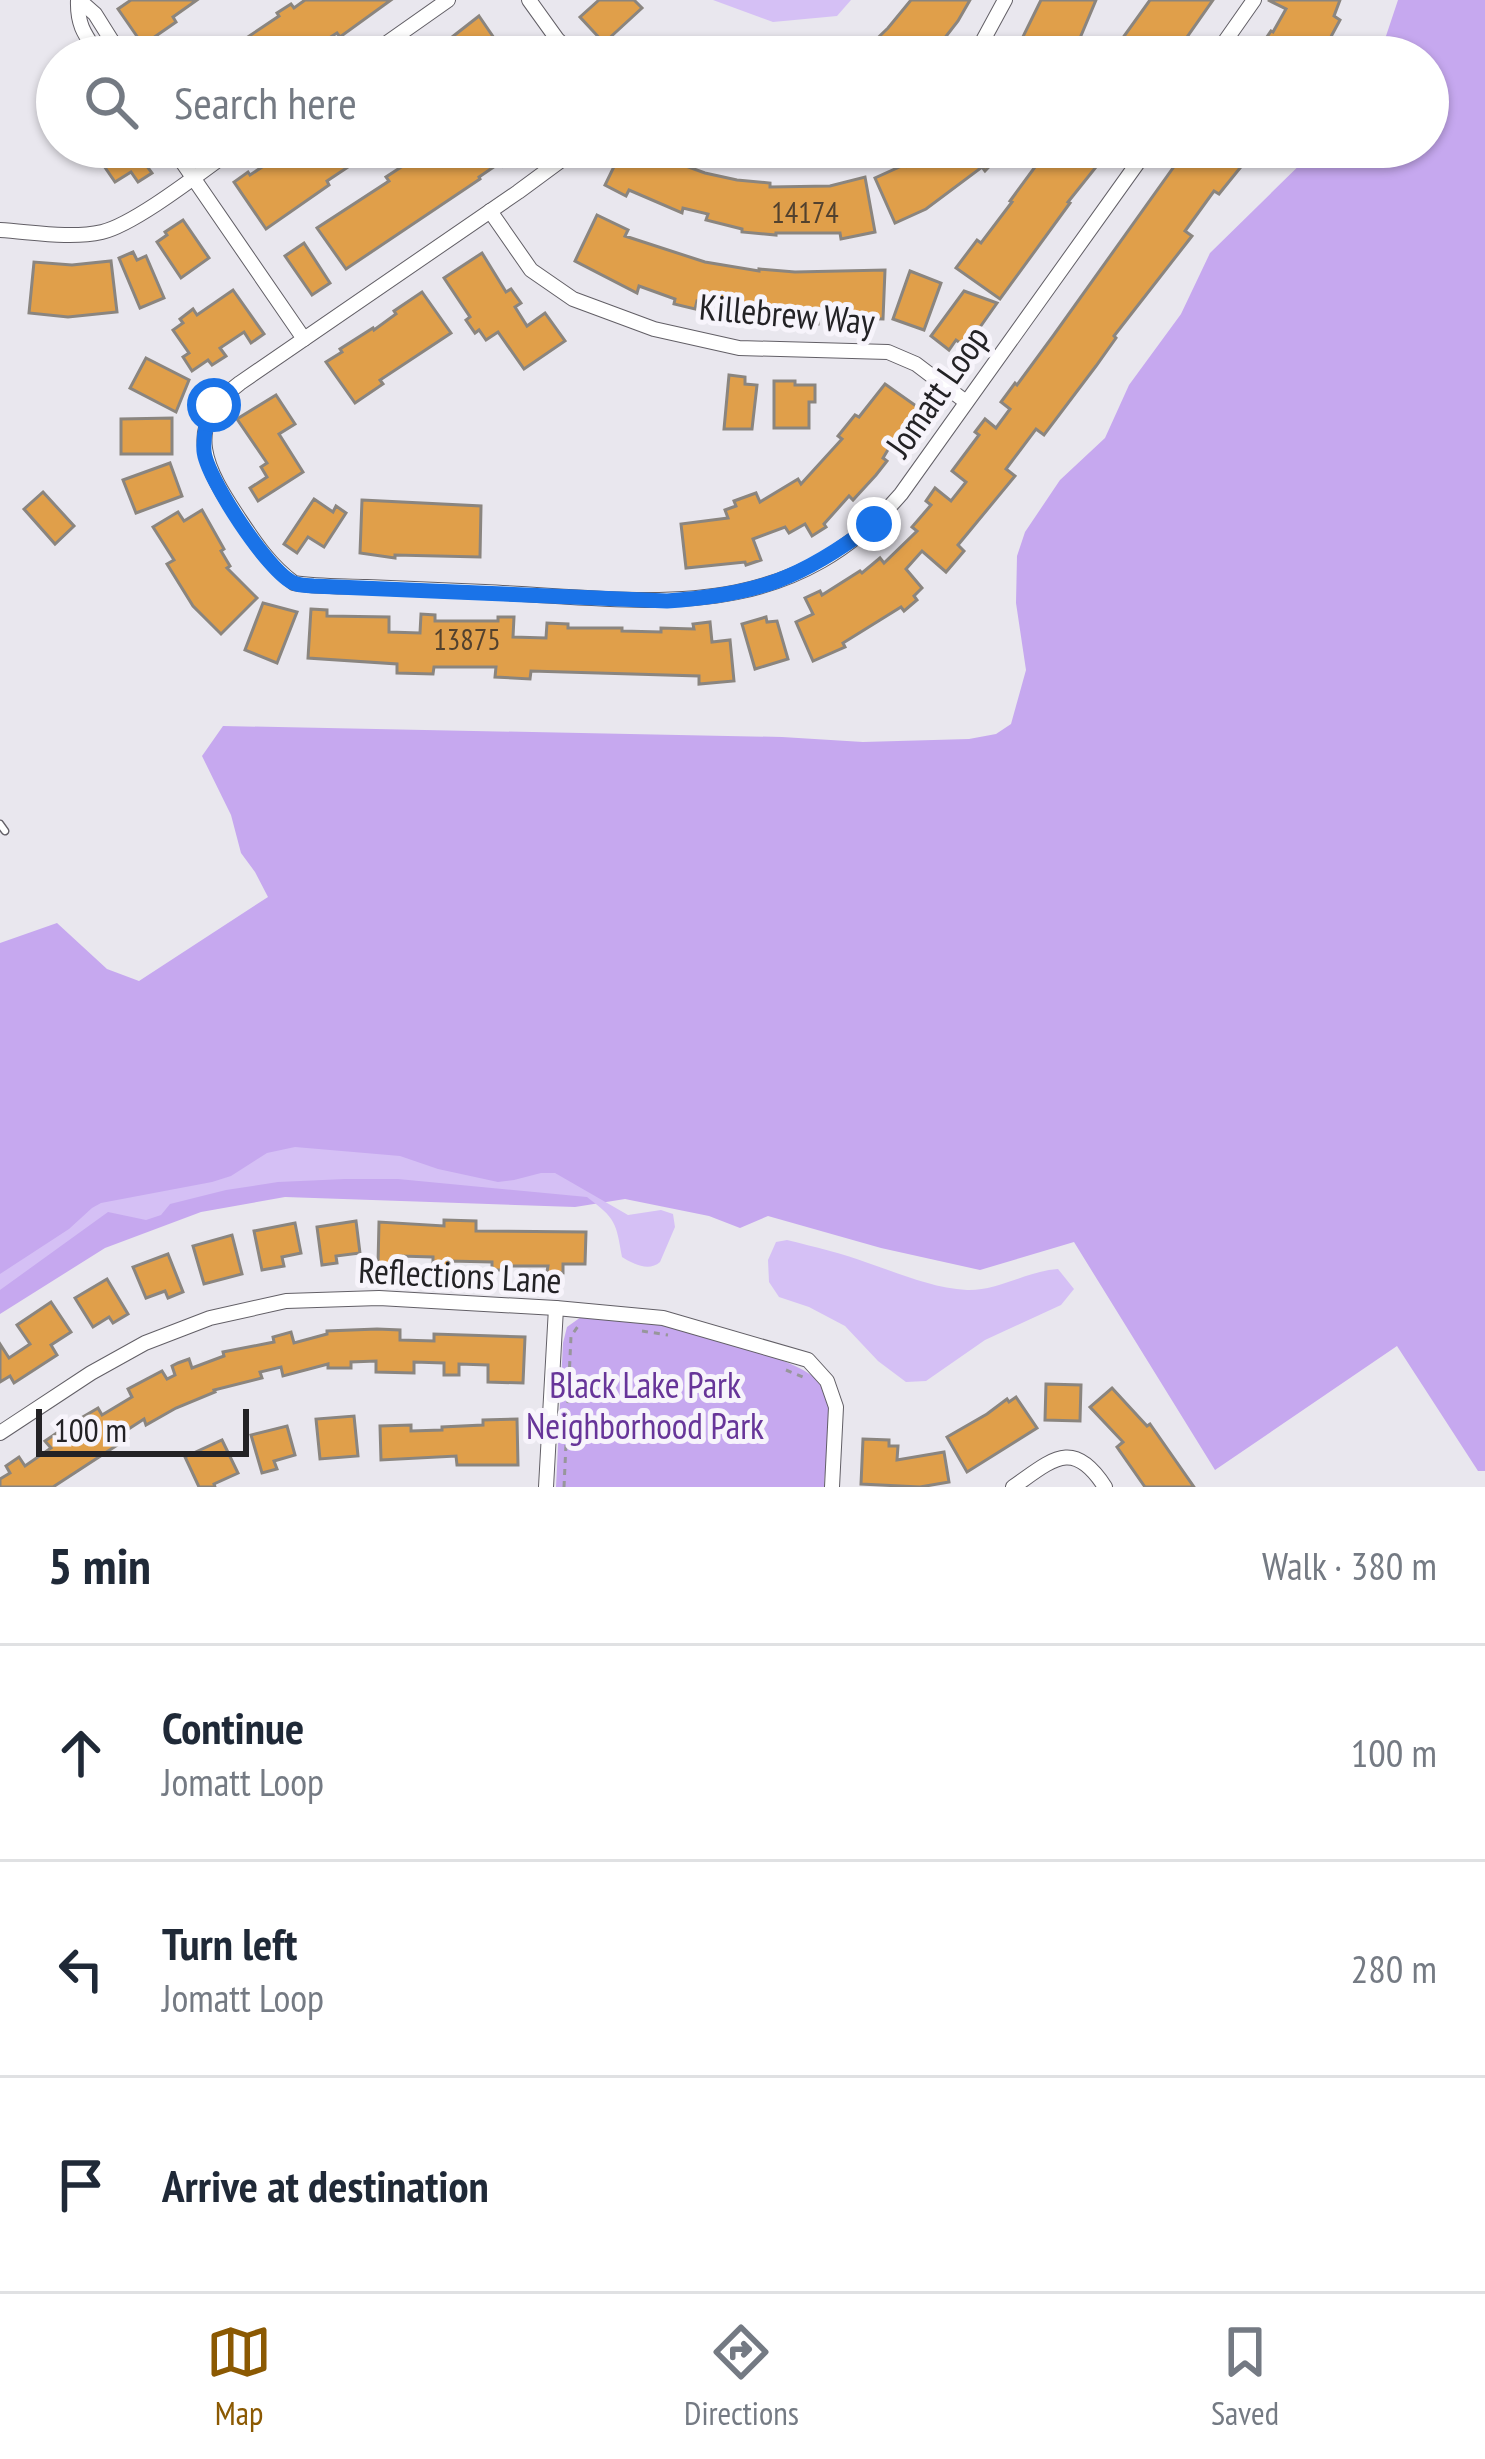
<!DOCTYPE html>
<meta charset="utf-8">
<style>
body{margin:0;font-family:"PT Sans Narrow",sans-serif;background:#f6f6f7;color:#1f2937}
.scale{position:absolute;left:36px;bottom:30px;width:213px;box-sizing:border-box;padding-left:12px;border:6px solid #232225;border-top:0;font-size:33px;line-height:42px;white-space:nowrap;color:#232225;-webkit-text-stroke:9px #f7f4fb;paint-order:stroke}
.stop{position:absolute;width:36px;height:36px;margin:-27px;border:9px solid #1a73e8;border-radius:50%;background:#fff}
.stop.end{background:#1a73e8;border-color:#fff;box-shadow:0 3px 12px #0008}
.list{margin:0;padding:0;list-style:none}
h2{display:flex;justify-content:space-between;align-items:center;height:156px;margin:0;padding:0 48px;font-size:51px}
h2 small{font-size:39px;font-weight:400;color:#747a83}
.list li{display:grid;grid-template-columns:78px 1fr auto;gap:36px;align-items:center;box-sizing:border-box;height:216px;padding:0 48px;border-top:3px solid #e0e1e3}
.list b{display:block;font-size:45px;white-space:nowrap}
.list p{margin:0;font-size:39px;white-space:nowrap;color:#747a83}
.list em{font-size:39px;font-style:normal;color:#747a83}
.icon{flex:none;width:66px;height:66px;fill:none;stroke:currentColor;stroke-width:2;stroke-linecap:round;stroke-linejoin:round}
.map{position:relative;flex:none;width:1485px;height:1487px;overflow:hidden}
.search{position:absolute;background:#fff;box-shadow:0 3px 9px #0004;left:36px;right:36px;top:36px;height:132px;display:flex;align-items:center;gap:30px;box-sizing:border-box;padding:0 42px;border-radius:66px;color:#747a83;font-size:45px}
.sheet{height:804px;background:#fff}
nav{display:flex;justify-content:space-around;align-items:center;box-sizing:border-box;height:168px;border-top:3px solid #e0e1e3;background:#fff;font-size:33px;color:#747a83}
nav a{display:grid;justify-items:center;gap:6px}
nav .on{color:#8b5902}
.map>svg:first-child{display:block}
.green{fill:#c6a8ef}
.water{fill:#d5c0f5}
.building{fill:#e09f4a;stroke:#8a857f;stroke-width:3}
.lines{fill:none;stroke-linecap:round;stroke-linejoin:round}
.lane-casing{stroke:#625f66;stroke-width:9}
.street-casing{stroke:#625f66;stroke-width:16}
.path{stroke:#97969b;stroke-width:3;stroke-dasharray:6 6;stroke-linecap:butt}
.lane{stroke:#fff;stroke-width:6}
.street{stroke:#fff;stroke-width:14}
.route{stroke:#1a73e8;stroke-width:15}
.labels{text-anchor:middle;stroke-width:10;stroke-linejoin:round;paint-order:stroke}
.number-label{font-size:30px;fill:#52412e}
.street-label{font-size:36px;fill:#232225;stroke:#f7f4fb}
.park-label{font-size:36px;fill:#673599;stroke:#f7f4fb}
</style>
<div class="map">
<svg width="1485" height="1487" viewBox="0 0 1485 1487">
<rect width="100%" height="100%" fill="#e9e7ee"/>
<g class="green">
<polygon points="1398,0 1485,0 1485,1471 1478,1471 1397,1346 1215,1470 1074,1242 980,1270 881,1248 768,1216 740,1228 709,1216 625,1199 575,1207 285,1197 201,1212 105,1248 0,1314 0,943 57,923 107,969 139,981 268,897 255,872 241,853 231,815 202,756 223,726 782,737 863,742 969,739 996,734 1011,724 1026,670 1016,603 1017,556 1025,532 1060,480 1105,438 1129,385 1181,314 1210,253 1318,147 1428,147 1428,57 1379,57"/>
<path d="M581,1317c19,1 38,2 56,4 35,5 167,36 185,64 13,21 3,76 2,102h-268l7,-144 4,-16z"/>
</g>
<g class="water">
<polygon points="713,0 851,0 837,16 773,22"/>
<path d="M295,1147l105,9 38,13 60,13 16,-2 27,-7h14l73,42 33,-5 12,4 2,13 -15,35c-11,10 -27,2 -38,-5 -6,-35 -6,-38 -35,-60l-189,-18h-53l-67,3 -52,8 -56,14 -9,11 -15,5 -38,-8 -108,78v-16l69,-45 23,-21 9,-5 111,-21 19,-6 36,-23z"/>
<path d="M787,1240c28,7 55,13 81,23 33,11 64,25 99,27 31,1 60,-19 91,-21l16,20 -13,16 -76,35 -59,41 -20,1 -28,-21 -33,-35 -36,-19 -30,-10 -10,-15 -1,-22 8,-18z"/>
</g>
<g class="building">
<polygon points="131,0 197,0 173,17 176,22 143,45 118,9"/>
<polygon points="305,0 391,0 340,37 337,33 318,45 322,51 314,57 218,57 279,16 277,13 291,4 294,8"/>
<polygon points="599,0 634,0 642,8 604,43 580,17"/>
<polygon points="911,0 970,0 958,21 930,57 858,57 888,28"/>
<polygon points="1041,0 1096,0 1072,57 1013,57"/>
<polygon points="1150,0 1213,0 1173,57 1109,57"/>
<polygon points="1268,0 1340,0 1334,16 1340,20 1320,57 1267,57 1258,50 1271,31 1273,32 1286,9"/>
<polygon points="479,16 507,57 422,57 447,41"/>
<polygon points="91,147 133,147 152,173 138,182 131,172 115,182"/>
<polygon points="292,147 378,147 327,181 329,185 266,229 234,182 248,172 250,175"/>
<polygon points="438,147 510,147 516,157 503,166 501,162 479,177 480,179 346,269 317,228 389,181 386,177 415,158 417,161"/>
<polygon points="645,147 658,156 705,173 737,180 770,183 770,187 830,186 865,177 875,232 841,239 840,233 776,233 776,235 742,232 742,229 706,220 708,214 683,208 682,213 629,190 626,196 605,185 622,150 638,158"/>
<polygon points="933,147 1008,147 985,171 982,167 926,209 895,223 875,178 906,164 907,166"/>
<polygon points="1044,147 1112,147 1068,202 1070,203 1000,299 956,268 977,240 981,243 1012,202 1010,201 1035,167 1031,164"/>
<polygon points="1188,147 1257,147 1219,194 1214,191 1185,231 1192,236 1114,336 1116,338 1096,366 1044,435 1036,429 1006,469 1015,476 958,545 964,551 946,572 922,551 906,569 922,588 914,596 917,600 904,611 901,607 843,643 845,647 813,661 796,622 813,614 805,598 820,591 822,595 860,571 862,573 880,558 884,563 917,531 912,527 931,505 926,501 935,488 951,501 966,482 952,471 979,435 975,432 985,419 996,428 1010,409 1001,402 1015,383 1017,385 1053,336"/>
<polygon points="597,215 628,230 625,236 705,262 759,271 759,269 795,272 885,270 883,319 849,318 849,312 818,314 818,324 803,324 803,314 772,311 771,324 743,322 726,319 728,306 697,301 695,309 674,304 675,299 639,286 637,293 575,261"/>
<polygon points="183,220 209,258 181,278 157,242 167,235 165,232"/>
<polygon points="304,243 330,283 312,295 285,256"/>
<polygon points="133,252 137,260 146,256 164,298 140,308 119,258"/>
<polygon points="482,253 506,292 511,289 521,303 515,307 527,326 545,313 565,341 524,369 498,332 486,340 479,330 475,333 466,320 470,317 444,278"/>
<polygon points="111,261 117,312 68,317 29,313 34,262 72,265"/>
<polygon points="910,271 941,283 924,330 893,319"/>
<polygon points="233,290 264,334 251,343 244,332 220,348 226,356 212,365 208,360 192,371 183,357 189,353 173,330 183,323 180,319 193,309 197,315"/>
<polygon points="964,291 997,303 966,347 956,340 949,350 931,336"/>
<polygon points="422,292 451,333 380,380 383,384 355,403 326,362 342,352 340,349 373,328 374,330 396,314 394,311"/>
<polygon points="146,358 189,380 176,412 130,388"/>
<polygon points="729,375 745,377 745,384 757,385 752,429 724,429"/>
<polygon points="774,381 795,381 795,385 815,385 815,402 809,402 809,428 774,428"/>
<polygon points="885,384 919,408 915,413 919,417 910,428 906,425 892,443 883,458 887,461 876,475 853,500 849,496 824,524 826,527 812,536 805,524 789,533 785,527 753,539 761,560 746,565 745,562 686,568 681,524 728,518 725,510 736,506 734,501 756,493 760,502 798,479 801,484 842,439 838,436 855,415 859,417"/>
<polygon points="276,395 295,424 279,434 303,472 258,501 250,488 267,477 261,467 267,463 237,419"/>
<polygon points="172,418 172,454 121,454 121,419"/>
<polygon points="170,463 182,496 136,513 123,480"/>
<polygon points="43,492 74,526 55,544 24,509"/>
<polygon points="314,499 333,512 336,506 346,513 324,547 308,537 297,553 284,544"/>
<polygon points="362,500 481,506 480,557 395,555 395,558 360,553"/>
<polygon points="202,510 224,549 221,551 230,566 227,568 257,598 221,634 193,606 167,564 174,560 153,527 178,512 184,521"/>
<polygon points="263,603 297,612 277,663 245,650"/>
<polygon points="311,609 327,610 327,616 389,617 389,632 420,633 421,614 435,615 435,621 498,621 498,617 514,617 513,637 546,638 547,623 568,624 568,628 622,628 622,631 661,632 661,628 694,629 693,624 710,622 712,642 730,640 734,681 699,684 699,676 531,671 530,679 495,677 496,667 434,667 433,674 397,673 397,664 308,658"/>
<polygon points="766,617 767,622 777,621 788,659 755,669 742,624"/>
<polygon points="444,1220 476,1221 476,1231 586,1232 585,1264 563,1264 563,1273 547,1272 548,1266 507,1266 507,1270 492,1270 492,1262 449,1261 449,1267 433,1267 433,1257 400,1256 400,1265 378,1264 379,1222 444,1226"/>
<polygon points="356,1221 360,1253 336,1256 337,1263 322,1265 317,1227"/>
<polygon points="295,1223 301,1253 282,1257 284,1266 262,1270 254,1231"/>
<polygon points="232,1235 242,1274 204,1284 193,1246"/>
<polygon points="168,1254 183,1292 168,1298 165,1291 146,1298 133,1267"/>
<polygon points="107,1279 128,1314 113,1323 109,1317 93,1327 75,1298"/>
<polygon points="51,1302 71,1332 51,1345 57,1355 14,1383 10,1376 0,1382 0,1344 9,1358 30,1344 17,1325"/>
<polygon points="377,1329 400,1330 400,1340 434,1341 434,1334 525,1337 523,1383 488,1382 488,1365 459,1364 459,1375 444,1375 444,1363 414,1362 414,1373 376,1372 376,1361 351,1362 351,1368 328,1368 328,1364 283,1376 281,1367 260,1372 262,1378 214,1390 215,1392 176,1408 146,1425 144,1419 124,1432 128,1438 53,1487 0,1487 0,1479 10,1473 6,1466 19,1457 25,1466 51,1448 45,1441 64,1428 98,1408 102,1415 132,1397 128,1389 162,1371 167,1379 175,1375 172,1366 178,1363 189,1359 192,1368 224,1356 223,1352 274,1342 273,1337 291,1332 294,1343 327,1334 327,1331"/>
<polygon points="1046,1384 1081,1385 1080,1421 1045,1420"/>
<polygon points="1112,1388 1147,1426 1150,1424 1194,1487 1145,1487 1117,1447 1123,1442 1090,1407"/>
<polygon points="1016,1397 1037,1428 967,1472 947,1437 987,1414 1007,1399 1009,1402"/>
<polygon points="354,1416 358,1456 320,1459 316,1419"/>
<polygon points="517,1419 518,1465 457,1465 456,1456 381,1460 380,1426 411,1425 411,1431 442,1430 442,1427 483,1425 483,1420"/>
<polygon points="287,1426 295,1455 274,1461 277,1469 262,1473 251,1435"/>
<polygon points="863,1439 889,1440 889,1446 898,1446 897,1460 944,1452 949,1482 920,1487 861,1484"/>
<polygon points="222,1440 238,1473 214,1484 215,1487 199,1487 185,1457"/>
</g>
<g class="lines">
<g class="lane-casing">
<polyline id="lane" points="0,824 5,831"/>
</g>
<g class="street-casing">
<g id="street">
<path d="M78,0c-1,27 8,36 22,57"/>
<polyline points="79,0 95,14 122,57"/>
<polyline points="529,0 557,39 576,57"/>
<polyline points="367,57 448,0"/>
<polyline points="971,57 980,46 1005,0"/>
<polyline points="1214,57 1254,0"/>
<polyline points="172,147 304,339"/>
<path d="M579,147l-61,45 -278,191c-60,44 -33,87 0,137 16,24 30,45 54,63 24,4 48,3 73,4 39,2 79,3 118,5 160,7 298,38 416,-98l248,-347"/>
<path d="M736,147c39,7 89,13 127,0"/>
<polyline points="490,211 531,270 573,299 654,329 739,348 888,352 916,364 966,402"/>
<path d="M0,230c33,2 70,9 102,2 34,-8 103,-63 134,-85"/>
<polyline points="0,1433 91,1373 145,1343 210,1318 286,1301 379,1298 556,1308 663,1318 808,1360 827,1381 836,1407 832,1487"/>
<polyline points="546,1487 556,1308"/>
<path d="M1013,1487c39,-27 60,-50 92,0"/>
</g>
</g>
<g class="path">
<polyline points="642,1331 668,1335"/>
<polyline points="786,1370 805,1378"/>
<polyline points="564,1487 571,1336 579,1325"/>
</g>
<use href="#lane" class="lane"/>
<use href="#street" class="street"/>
</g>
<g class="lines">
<path class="route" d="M214,405c-7,14 -11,30 -10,46 2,26 65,122 90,132 6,3 12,2 19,3l354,15c90,-6 134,-22 207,-77"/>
</g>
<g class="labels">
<g class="number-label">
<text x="805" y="223">14174</text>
<text x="467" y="650">13875</text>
</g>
<g class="street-label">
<text transform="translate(787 314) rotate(5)" y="13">Killebrew Way</text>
<text transform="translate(937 391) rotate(-55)" y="13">Jomatt Loop</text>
<text transform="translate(460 1275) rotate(3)" y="13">Reflections Lane</text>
</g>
<g class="park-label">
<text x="645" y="1398">Black Lake Park<tspan x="645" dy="41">Neighborhood Park</tspan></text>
</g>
</g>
</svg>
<div class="scale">100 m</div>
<div class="stop" style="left:214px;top:405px"></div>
<div class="stop end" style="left:874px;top:524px"></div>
<div class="search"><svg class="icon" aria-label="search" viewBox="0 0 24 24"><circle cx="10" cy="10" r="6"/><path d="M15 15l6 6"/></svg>Search here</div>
</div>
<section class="sheet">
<h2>5 min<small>Walk · 380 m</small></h2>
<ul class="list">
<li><svg class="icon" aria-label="ahead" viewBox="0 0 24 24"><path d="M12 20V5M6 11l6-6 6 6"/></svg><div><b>Continue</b><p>Jomatt Loop</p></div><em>100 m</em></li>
<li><svg class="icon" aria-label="left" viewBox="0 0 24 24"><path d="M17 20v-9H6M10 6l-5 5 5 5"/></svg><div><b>Turn left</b><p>Jomatt Loop</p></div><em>280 m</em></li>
<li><svg class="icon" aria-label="arrive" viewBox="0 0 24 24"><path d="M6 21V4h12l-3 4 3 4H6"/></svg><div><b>Arrive at destination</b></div></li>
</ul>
</section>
<nav>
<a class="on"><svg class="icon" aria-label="map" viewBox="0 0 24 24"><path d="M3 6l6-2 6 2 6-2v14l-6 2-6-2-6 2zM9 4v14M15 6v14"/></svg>Map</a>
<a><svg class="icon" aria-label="directions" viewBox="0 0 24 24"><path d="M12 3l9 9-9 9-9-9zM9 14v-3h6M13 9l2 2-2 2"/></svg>Directions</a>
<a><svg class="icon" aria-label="saved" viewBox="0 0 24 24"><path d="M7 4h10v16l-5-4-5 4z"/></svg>Saved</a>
</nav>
